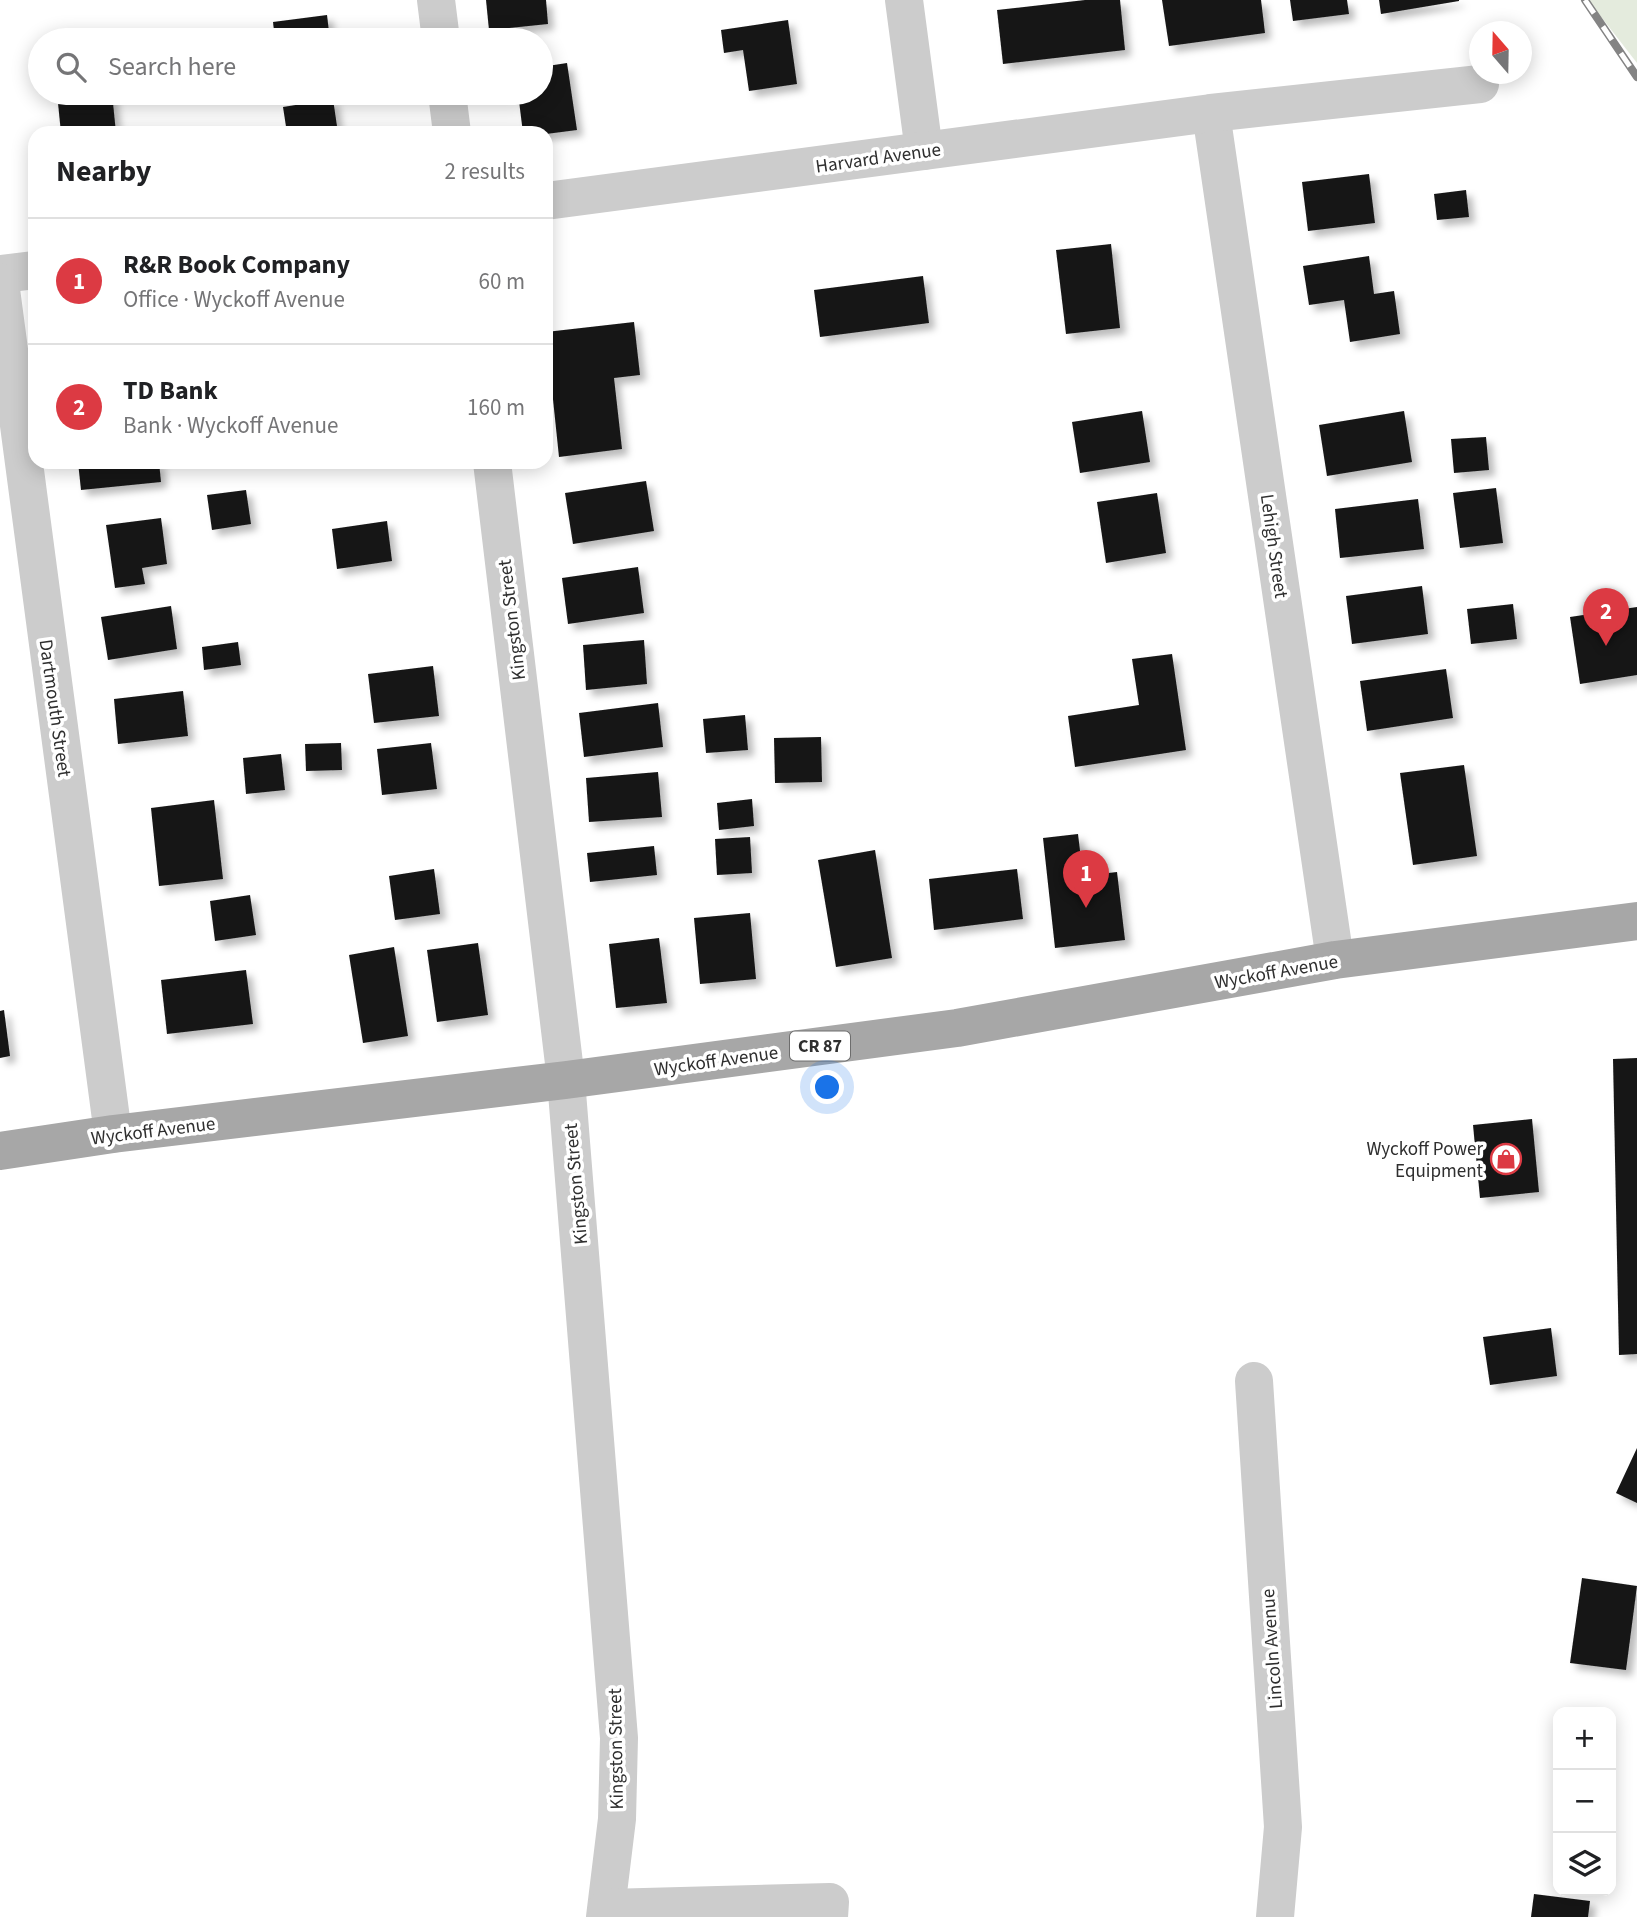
<!DOCTYPE html>
<meta charset="utf-8">
<style>
body{margin:0;font-family:"Source Sans 3",sans-serif;background:#f2f2f2;color:#202124}
.controls{position:absolute;right:21px;bottom:21px;display:grid;overflow:hidden;border-radius:14px;box-shadow:0 4px 18px #0003}
.controls button{width:63px;height:63px;display:grid;place-items:center;padding:0;border:0;border-bottom:2px solid #e0e0e0;background:#fff;color:#202124;font:35px sans-serif}
.compass{position:absolute;left:1469px;top:21px;width:63px;height:63px;border-radius:50%;background:#fff;box-shadow:0 4px 18px #0003;rotate:340deg}
.you{position:absolute;left:828px;top:1088px;width:24px;height:24px;margin:-18px;border:5px solid #fff;border-radius:50%;background:#1a73e8;box-shadow:0 0 0 10px #1a73e833}
.badge{display:grid;place-items:center;width:46px;height:46px;border-radius:50%;background:#dc3a43;color:#fff;font-size:23px;font-weight:700}
.pin{position:absolute;translate:-50% -58px;filter:drop-shadow(0 2px 4px #0008)}
.pin::after{content:'';position:absolute;top:37px;width:24px;height:21px;background:inherit;clip-path:polygon(0 0,100% 0,50% 100%)}
.list{margin:0;padding:0;list-style:none}
h2{display:flex;justify-content:space-between;align-items:center;height:91px;margin:0;padding:0 28px;font-size:30px}
h2 small{font-size:23px;font-weight:400;color:#757577}
.list li{display:grid;grid-template-columns:46px 1fr auto;gap:21px;align-items:center;box-sizing:border-box;height:126px;padding:0 28px;border-top:2px solid #e0e0e0}
.list b{display:block;font-size:26px;white-space:nowrap}
.list p{margin:0;font-size:23px;white-space:nowrap;color:#757577}
.list em{font-size:23px;font-style:normal;color:#757577}
.icon{flex:none;width:38px;height:38px;fill:none;stroke:currentColor;stroke-width:2;stroke-linecap:round;stroke-linejoin:round}
.map{position:relative;flex:none;width:1637px;height:1917px;overflow:hidden}
.search{position:absolute;background:#fff;box-shadow:0 4px 18px #0003;left:28px;top:28px;width:525px;height:77px;display:flex;align-items:center;gap:18px;box-sizing:border-box;padding:0 24px;border-radius:38px;color:#757577;font-size:26px}
.panel{position:absolute;background:#fff;box-shadow:0 4px 18px #0003;left:28px;top:126px;width:525px;height:343px;border-radius:21px}
.map>svg:first-child{display:block}
.green{fill:#e4ebdd}
.building{fill:#161616;filter:url(#shadow)}
.lines{fill:none;stroke-linecap:round;stroke-linejoin:round}
.minor{stroke:#ccc;stroke-width:38}
.primary{stroke:#a7a7a7;stroke-width:38}
.rail-casing{stroke:#848484;stroke-width:8}
.rail{stroke:#fff;stroke-width:5;stroke-dasharray:16;stroke-linecap:butt}
.labels{text-anchor:middle;stroke-width:7;stroke-linejoin:round;paint-order:stroke}
.shield{fill:#fff;stroke:#6d6d6d;stroke-width:2}
.shield-label{font-size:18px;font-weight:bold;fill:#2f2f2f}
.street-label{font-size:19px;fill:#2f2f2f;stroke:#fff}
.poi-label{font-size:19px;fill:#2f2f2f;stroke:#fff;text-anchor:end}
</style>
<div class="map">
<svg width="1637" height="1917" viewBox="0 0 1637 1917">
<defs>
<filter id="shadow"><feDropShadow dx="6" dy="6" stdDeviation="3.5" flood-color="#0004"/></filter>
</defs>
<rect width="100%" height="100%" fill="#fff"/>
<polygon class="green" points="1588,0 1637,0 1637,63"/>
<g class="building">
<polygon points="486,0 546,0 548,24 489,30"/>
<polygon points="1085,0 1120,0 1125,50 1003,64 997,10"/>
<polygon points="1162,0 1261,0 1265,33 1169,46"/>
<polygon points="1290,0 1347,0 1349,14 1293,21"/>
<polygon points="1379,0 1459,0 1459,1 1381,14"/>
<polygon points="327,15 330,40 275,40 273,22"/>
<polygon points="788,20 797,84 749,91 743,50 724,53 721,30"/>
<polygon points="567,63 577,130 546,134 523,133 518,93 541,93 541,67"/>
<polygon points="57,93 112,93 116,133 61,133"/>
<polygon points="333,99 338,133 287,133 283,107"/>
<polygon points="1369,174 1375,223 1308,231 1302,182"/>
<polygon points="1466,190 1469,217 1437,220 1434,194"/>
<polygon points="1111,244 1120,328 1066,334 1056,250"/>
<polygon points="1369,256 1374,294 1394,291 1400,334 1350,342 1344,300 1309,305 1303,266"/>
<polygon points="923,276 929,323 820,337 814,290"/>
<polygon points="634,322 640,375 614,378 622,449 559,457 546,332"/>
<polygon points="1142,411 1150,462 1080,473 1072,422"/>
<polygon points="1404,411 1412,462 1327,476 1319,425"/>
<polygon points="1486,437 1489,470 1454,473 1451,439"/>
<polygon points="78,462 159,462 161,482 81,490"/>
<polygon points="646,481 654,531 573,544 565,493"/>
<polygon points="1496,488 1503,543 1460,548 1453,493"/>
<polygon points="246,490 251,524 212,530 207,495"/>
<polygon points="1157,493 1166,553 1106,563 1097,502"/>
<polygon points="1418,499 1424,549 1340,558 1335,509"/>
<polygon points="161,518 167,564 142,568 145,584 115,588 106,525"/>
<polygon points="387,521 392,561 337,569 332,529"/>
<polygon points="638,567 644,613 568,624 562,578"/>
<polygon points="1422,586 1428,634 1352,644 1346,596"/>
<polygon points="1513,604 1517,639 1471,644 1467,609"/>
<polygon points="171,606 177,649 108,660 101,617"/>
<polygon points="1637,607 1637,675 1580,684 1570,617"/>
<polygon points="644,640 647,684 586,690 583,645"/>
<polygon points="238,642 241,665 204,670 202,647"/>
<polygon points="1172,654 1186,750 1075,767 1068,716 1139,705 1132,659"/>
<polygon points="433,666 439,716 374,723 368,674"/>
<polygon points="1446,669 1453,718 1367,731 1360,681"/>
<polygon points="183,691 188,736 118,744 114,699"/>
<polygon points="658,703 663,747 584,757 579,713"/>
<polygon points="745,715 748,750 706,753 703,719"/>
<polygon points="821,737 822,782 775,783 774,738"/>
<polygon points="341,743 342,770 306,771 305,744"/>
<polygon points="431,743 437,789 382,795 377,749"/>
<polygon points="281,754 285,790 246,794 243,758"/>
<polygon points="1464,765 1477,856 1413,865 1400,773"/>
<polygon points="658,772 662,817 589,822 586,778"/>
<polygon points="752,799 754,826 719,830 717,803"/>
<polygon points="214,800 223,879 159,886 151,808"/>
<polygon points="1078,834 1083,876 1117,872 1125,940 1055,948 1043,838"/>
<polygon points="750,837 752,873 717,875 715,839"/>
<polygon points="654,846 657,875 590,882 587,853"/>
<polygon points="875,850 892,958 836,967 818,860"/>
<polygon points="434,869 440,914 395,920 389,876"/>
<polygon points="1017,869 1023,919 934,930 929,879"/>
<polygon points="250,895 256,935 215,941 210,901"/>
<polygon points="750,913 756,979 700,984 694,918"/>
<polygon points="659,938 667,1003 616,1008 609,944"/>
<polygon points="478,943 488,1015 437,1022 427,950"/>
<polygon points="394,947 408,1036 363,1043 349,955"/>
<polygon points="246,970 253,1024 167,1034 161,980"/>
<polygon points="4,1010 10,1056 0,1058 0,1011"/>
<polygon points="1637,1058 1637,1354 1619,1355 1613,1059"/>
<polygon points="1532,1119 1539,1192 1480,1198 1473,1125"/>
<polygon points="1551,1328 1557,1376 1490,1385 1483,1337"/>
<polygon points="1637,1448 1637,1503 1616,1493"/>
<polygon points="1582,1578 1637,1586 1626,1670 1570,1663"/>
<polygon points="1534,1894 1590,1901 1588,1917 1531,1917"/>
</g>
<g class="lines">
<g class="minor">
<polyline points="436,0 441,40"/>
<polyline points="904,0 924,151"/>
<polyline points="447,93 452,133"/>
<polyline points="1211,113 1335,960"/>
<polyline points="546,201 1211,113 1480,84"/>
<polyline points="0,274 35,270"/>
<polyline points="0,282 113,1134"/>
<polyline points="492,462 566,1080 619,1738 617,1819 605,1917"/>
<polyline points="1254,1381 1283,1827 1275,1917"/>
<polyline points="607,1908 830,1902 829,1917"/>
</g>
<polyline class="primary" points="0,1151 113,1134 566,1080 957,1028 1335,960 1637,921"/>
<g class="rail-casing">
<polyline id="rail" points="1585,0 1637,77"/>
</g>
<use href="#rail" class="rail"/>
</g>
<defs>
<g id="shop-ring" transform="scale(1.575)"><circle r="9.5" fill="#fff" stroke="#dc3a43" stroke-width="1.5"/><path d="M-5-2.5h2.3a2.7 3.5 0 0 1 5.4 0H5L5.5 6h-11ZM-1.5-2.5h3a1.5 2.3 0 0 0-3 0Z" fill="#dc3a43"/></g>
</defs>
<g fill-rule="evenodd">
<use href="#shop-ring" x="1506" y="1159"/>
</g>
<g class="labels">
<rect class="shield" x="790" y="1031.5" width="60" height="29" rx="5"/>
<g class="shield-label">
<text x="820" y="1052">CR 87</text>
</g>
<g class="street-label">
<text transform="translate(878 157) rotate(-8)" y="7">Harvard Avenue</text>
<text transform="translate(1275 546) rotate(82)" y="7">Lehigh Street</text>
<text transform="translate(511 620) rotate(-97)" y="7">Kingston Street</text>
<text transform="translate(56 708) rotate(82)" y="7">Dartmouth Street</text>
<text transform="translate(1276 971) rotate(-10)" y="7">Wyckoff Avenue</text>
<text transform="translate(716 1060) rotate(-8)" y="7">Wyckoff Avenue</text>
<text transform="translate(153 1130) rotate(-7)" y="7">Wyckoff Avenue</text>
<text transform="translate(575 1184) rotate(-95)" y="7">Kingston Street</text>
<text transform="translate(1271 1649) rotate(-94)" y="7">Lincoln Avenue</text>
<text transform="translate(615 1749) rotate(-91)" y="7">Kingston Street</text>
</g>
<g class="poi-label">
<text x="1483" y="1155">Wyckoff Power<tspan x="1483" dy="22">Equipment</tspan></text>
</g>
</g>
</svg>
<div class="controls">
<button>+</button>
<button>−</button>
<button><svg class="icon" aria-label="layers" viewBox="0 0 24 24"><path d="M12 4l9 5-9 5-9-5zM3 14l9 5 9-5"/></svg></button>
</div>
<svg class="compass" viewBox="-18 -18 36 36"><path d="M0-13l5 13h-10z" fill="#e53935"/><path d="M0 13l5-13h-10z" fill="#757577"/></svg>
<div class="you"></div>
<div class="pin badge" style="left:1086px;top:908px">1</div>
<div class="pin badge" style="left:1606px;top:646px">2</div>
<div class="search"><svg class="icon" aria-label="search" viewBox="0 0 24 24"><circle cx="10" cy="10" r="6"/><path d="M15 15l6 6"/></svg>Search here</div>
<section class="panel">
<h2>Nearby<small>2 results</small></h2>
<ul class="list">
<li><span class="badge">1</span><div><b>R&amp;R Book Company</b><p>Office · Wyckoff Avenue</p></div><em>60 m</em></li>
<li><span class="badge">2</span><div><b>TD Bank</b><p>Bank · Wyckoff Avenue</p></div><em>160 m</em></li>
</ul>
</section>
</div>
